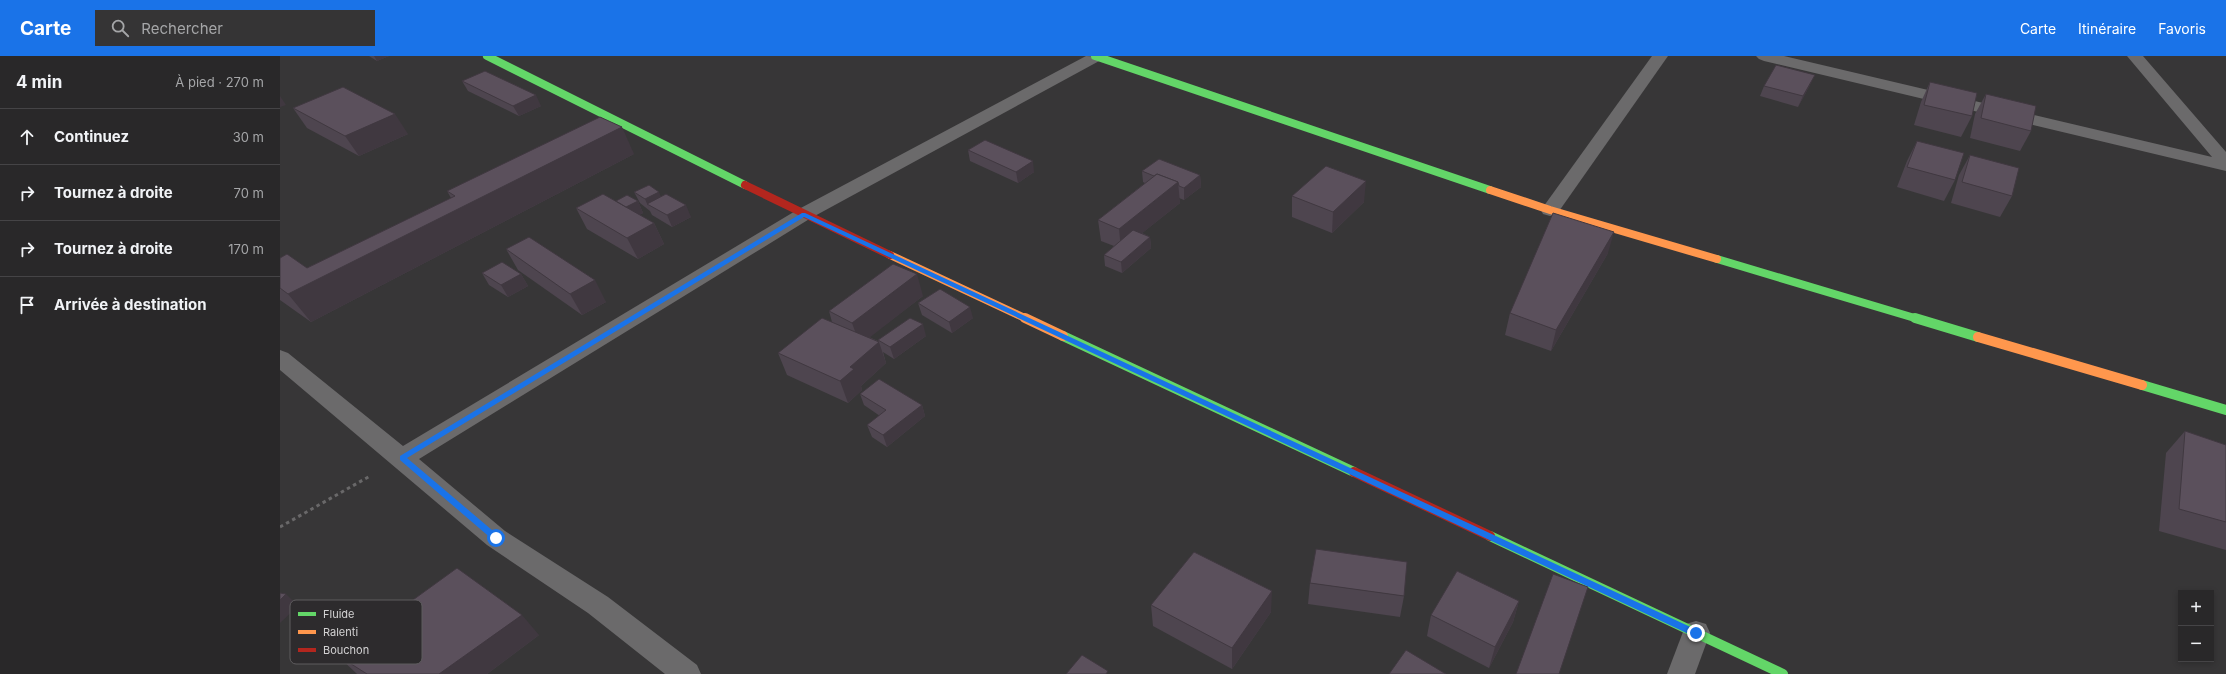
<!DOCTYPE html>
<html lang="fr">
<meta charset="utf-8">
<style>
body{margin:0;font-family:Inter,sans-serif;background:#353435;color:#f1f3f6}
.controls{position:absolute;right:12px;bottom:12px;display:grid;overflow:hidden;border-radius:0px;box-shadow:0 2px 6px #0003}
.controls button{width:36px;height:36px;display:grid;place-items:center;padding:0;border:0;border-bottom:1px solid #454446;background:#292829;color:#f1f3f6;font:20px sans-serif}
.stop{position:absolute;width:12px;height:12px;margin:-9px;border:3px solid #1a73e8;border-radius:50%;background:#fff}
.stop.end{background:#1a73e8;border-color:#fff;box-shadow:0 1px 4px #0008}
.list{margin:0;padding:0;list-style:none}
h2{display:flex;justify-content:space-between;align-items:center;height:52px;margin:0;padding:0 16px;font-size:17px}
h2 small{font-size:13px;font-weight:400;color:#a5a6a8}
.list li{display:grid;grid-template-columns:26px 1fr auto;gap:12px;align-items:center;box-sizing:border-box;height:56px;padding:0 16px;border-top:1px solid #454446}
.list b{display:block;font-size:15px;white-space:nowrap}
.list em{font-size:13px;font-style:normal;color:#a5a6a8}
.icon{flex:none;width:22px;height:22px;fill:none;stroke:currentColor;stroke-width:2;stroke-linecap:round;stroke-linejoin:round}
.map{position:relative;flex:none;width:1946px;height:618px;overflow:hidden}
header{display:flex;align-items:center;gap:24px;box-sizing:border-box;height:56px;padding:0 20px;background:#1a73e8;color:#fff}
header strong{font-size:19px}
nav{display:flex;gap:22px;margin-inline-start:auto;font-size:14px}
.search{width:280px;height:36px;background:#353435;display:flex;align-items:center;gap:10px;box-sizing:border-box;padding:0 14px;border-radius:0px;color:#a5a6a8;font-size:15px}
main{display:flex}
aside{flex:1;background:#292829}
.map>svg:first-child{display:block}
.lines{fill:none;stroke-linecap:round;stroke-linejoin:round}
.path{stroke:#696869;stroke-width:3;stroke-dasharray:3.5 3.5;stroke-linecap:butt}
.street{fill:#6b6a6b;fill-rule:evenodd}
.fast-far1{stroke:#63d668;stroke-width:8}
.fast{stroke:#63d668;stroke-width:10}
.slow-far1{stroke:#ff974d;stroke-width:8}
.slow{stroke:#ff974d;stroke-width:10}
.jam-far1{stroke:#b3261e;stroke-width:8}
.jam{stroke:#b3261e;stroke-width:10}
.wall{fill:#4e454f}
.shaded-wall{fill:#403840}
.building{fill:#5b505c;stroke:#403840}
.route{fill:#1a73e8}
.key{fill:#2d2b2d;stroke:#5f5d5f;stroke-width:1}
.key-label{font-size:11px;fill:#d3d2d3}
</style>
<header>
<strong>Carte</strong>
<div class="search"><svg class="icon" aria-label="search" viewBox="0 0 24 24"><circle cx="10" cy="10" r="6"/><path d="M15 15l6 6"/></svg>Rechercher</div>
<nav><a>Carte</a><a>Itinéraire</a><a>Favoris</a></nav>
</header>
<main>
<aside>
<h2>4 min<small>À pied · 270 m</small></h2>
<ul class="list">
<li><svg class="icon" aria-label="ahead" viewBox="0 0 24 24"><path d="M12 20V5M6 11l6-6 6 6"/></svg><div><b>Continuez</b></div><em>30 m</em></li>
<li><svg class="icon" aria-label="right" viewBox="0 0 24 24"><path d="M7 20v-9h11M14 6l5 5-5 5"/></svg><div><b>Tournez à droite</b></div><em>70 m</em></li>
<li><svg class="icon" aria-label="right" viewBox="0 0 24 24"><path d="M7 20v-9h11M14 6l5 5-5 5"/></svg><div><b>Tournez à droite</b></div><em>170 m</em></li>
<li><svg class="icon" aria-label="arrive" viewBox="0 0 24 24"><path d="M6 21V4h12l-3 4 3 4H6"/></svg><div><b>Arrivée à destination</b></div></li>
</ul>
</aside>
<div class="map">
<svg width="1946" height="618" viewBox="0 0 1946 618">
<rect width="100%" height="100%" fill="#373637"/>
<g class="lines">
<polyline class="path" points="0,471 90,420"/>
<g class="street">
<polygon points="806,0 824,1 821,4 531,162 139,403 225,475 328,541 417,609 421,618 385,618 308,557 207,489 0,314 0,294 8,297 123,390 517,154"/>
<polygon points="1372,0 1388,0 1277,158 1270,160 1263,158 1261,154"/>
<polygon points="1476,0 1504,0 1932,101 1847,0 1863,0 1946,96 1946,115 1484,5 1479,3"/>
<polygon points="1416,565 1426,568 1430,577 1415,618 1387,618 1406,568"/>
</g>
<g class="fast-far1">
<polyline points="207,0 465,129"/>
<polyline points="815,0 1210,134"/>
<polyline points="1437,203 1638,263"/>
</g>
<g class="fast">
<polyline points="1635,262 1698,281"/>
<polyline points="783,280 1074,416"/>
<polyline points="1862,329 1946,354"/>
<polyline points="1210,480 1503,618"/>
</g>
<g class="slow-far1">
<polyline points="1210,134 1270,154 1437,203"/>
<polyline points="610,199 747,263"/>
</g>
<g class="slow">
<polyline points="745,262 783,280"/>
<polyline points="1698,281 1862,329"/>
</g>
<polyline class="jam-far1" points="465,129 610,199"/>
<polyline class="jam" points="1074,416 1210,480"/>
</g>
<g class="wall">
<polygon points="89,0 109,0 97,5"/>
<polygon points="182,25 261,50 239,60 188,35"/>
<polygon points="1650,26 1692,60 1681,81 1634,69 1641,46"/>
<polygon points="1530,29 1518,51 1480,40 1484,30"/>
<polygon points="1706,38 1751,75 1740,95 1690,82 1695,58"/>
<polygon points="13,52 128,78 79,100 27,72"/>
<polygon points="1637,85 1675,124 1664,145 1617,131 1627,105"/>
<polygon points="688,94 754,116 738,127 690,105"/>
<polygon points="354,98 31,266 0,244 0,202 27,212 171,142 167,135"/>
<polygon points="1690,99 1732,140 1720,161 1671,147 1679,119"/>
<polygon points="862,115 920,119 921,131 904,144 899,142 900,147 862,177 870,181 871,192 842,217 825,210 824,199 834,190 821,185 818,164 865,127 863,126"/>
<polygon points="354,136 381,141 411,161 392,171 372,159 370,155 360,147"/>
<polygon points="1012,140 1084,146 1052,177 1012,161"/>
<polygon points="336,145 358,145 363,157 359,159 374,167 384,188 358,203 307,173 296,152 337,146"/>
<polygon points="226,193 326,246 302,259 238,214"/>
<polygon points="1328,197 1271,295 1225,279 1230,257"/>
<polygon points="202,217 241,218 248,230 228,241 209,229"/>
<polygon points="643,240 589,281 598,285 598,284 646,280 614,303 603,296 606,307 581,330 582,334 568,347 507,319 498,297 552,266 549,255"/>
<polygon points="638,247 693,262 672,277 642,259"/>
<polygon points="580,338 642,349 645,360 607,391 592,381 587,369 600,360 584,349"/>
<polygon points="1905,375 1946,389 1946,494 1879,475 1886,397"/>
<polygon points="1030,527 1124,540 1120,561 1028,548"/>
<polygon points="1239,545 1233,566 1209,612 1147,580 1151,559"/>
<polygon points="871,549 991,556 952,613 873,570"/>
<polygon points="259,579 207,618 77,618 57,599"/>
</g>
<g class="shaded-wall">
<polygon points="94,0 109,0 97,5"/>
<polygon points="1535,19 1530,29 1518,51 1523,40"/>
<polygon points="256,39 261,50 239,60 233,50"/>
<polygon points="0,40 6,49 0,51"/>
<polygon points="115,58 128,78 79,100 65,80"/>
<polygon points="342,71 354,98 31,266 8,238"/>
<polygon points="753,105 754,116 738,127 736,116"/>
<polygon points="920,119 921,131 904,144 904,132"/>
<polygon points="1086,125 1084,146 1052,177 1053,156"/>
<polygon points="898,126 900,147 841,194 839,173"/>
<polygon points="379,136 384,148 367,148 370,155 365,143"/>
<polygon points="358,145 363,157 352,163 346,151"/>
<polygon points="406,149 411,161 392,171 387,159"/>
<polygon points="374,167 384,188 358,203 347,182"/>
<polygon points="1334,176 1328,197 1271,295 1276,274"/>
<polygon points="870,181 871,192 842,217 841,206"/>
<polygon points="241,218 248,230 228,241 221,229"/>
<polygon points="637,218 643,240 580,289 572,267"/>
<polygon points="315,224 326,246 302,259 290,238"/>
<polygon points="690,251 693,262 672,277 669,266"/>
<polygon points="643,268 646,280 614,303 610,291"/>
<polygon points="599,286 606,307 581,330 582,334 568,347 560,325 570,311"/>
<polygon points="642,349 645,360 607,391 603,379"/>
<polygon points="992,535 991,556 952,613 952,592"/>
<polygon points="6,538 18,550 0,567 0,544"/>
<polygon points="1239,545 1233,566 1209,612 1215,591"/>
<polygon points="242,559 259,579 207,618 159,618"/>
</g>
<g class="building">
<polygon points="1496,9 1535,19 1523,40 1484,30"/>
<polygon points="205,15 256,39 233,50 182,25"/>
<polygon points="1650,26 1697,37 1692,60 1644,49"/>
<polygon points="63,31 115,58 65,80 13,52"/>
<polygon points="1706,38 1756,50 1751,75 1701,62"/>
<polygon points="320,61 342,71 8,238 0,232 0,202 7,198 27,212 175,140 167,135"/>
<polygon points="705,84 753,105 736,116 688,94"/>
<polygon points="1637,85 1684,97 1675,124 1627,111"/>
<polygon points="1690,99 1739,112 1732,140 1682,126"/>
<polygon points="879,103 920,119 904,132 899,130 898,126 877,118 874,120 862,115"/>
<polygon points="1046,110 1086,125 1053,156 1012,140"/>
<polygon points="877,118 898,126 839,173 818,164"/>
<polygon points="369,129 379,136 365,143 354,136"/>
<polygon points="323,138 374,167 347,182 296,152"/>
<polygon points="386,138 406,149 387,159 367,148"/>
<polygon points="347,139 358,145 346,151 336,145"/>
<polygon points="1273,157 1334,176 1276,274 1230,257"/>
<polygon points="853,174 870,181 841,206 824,199"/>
<polygon points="249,181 315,224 290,238 226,193"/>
<polygon points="222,206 241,218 221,229 202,217"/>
<polygon points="613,208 637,218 572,267 549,255"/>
<polygon points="660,233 690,251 669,266 638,247"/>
<polygon points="542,262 599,286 570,311 574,313 560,325 498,297"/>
<polygon points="630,262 643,268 610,291 598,284"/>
<polygon points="599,323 642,349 603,379 587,369 606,354 580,338"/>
<polygon points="1905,375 1946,389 1946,466 1899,453"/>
<polygon points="1036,493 1127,506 1124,540 1030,527"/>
<polygon points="914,496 992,535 952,592 871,549"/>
<polygon points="177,512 242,559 159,618 87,618 57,599"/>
<polygon points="1177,515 1239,545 1215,591 1151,559"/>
<polygon points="1273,518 1308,531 1279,618 1236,618"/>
<polygon points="0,537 6,538 0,544"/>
<polygon points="1126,594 1166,618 1109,618"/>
<polygon points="802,599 828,615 826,618 786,618"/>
</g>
<polygon class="route" points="522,157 525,157 1419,575 1420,577 1416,581 1413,580 524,161 127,402 219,480 219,484 213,484 120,404 120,400"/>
<rect x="10" y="544" width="132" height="64" rx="6" class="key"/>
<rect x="18" y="556" width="18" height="4" fill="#63d668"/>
<rect x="18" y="574" width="18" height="4" fill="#ff974d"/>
<rect x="18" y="592" width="18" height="4" fill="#b3261e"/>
<g class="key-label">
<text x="43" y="562">Fluide</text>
<text x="43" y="580">Ralenti</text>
<text x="43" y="598">Bouchon</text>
</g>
</svg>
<div class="controls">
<button>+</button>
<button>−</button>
</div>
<div class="stop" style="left:216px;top:482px"></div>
<div class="stop end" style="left:1416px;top:577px"></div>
</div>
</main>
